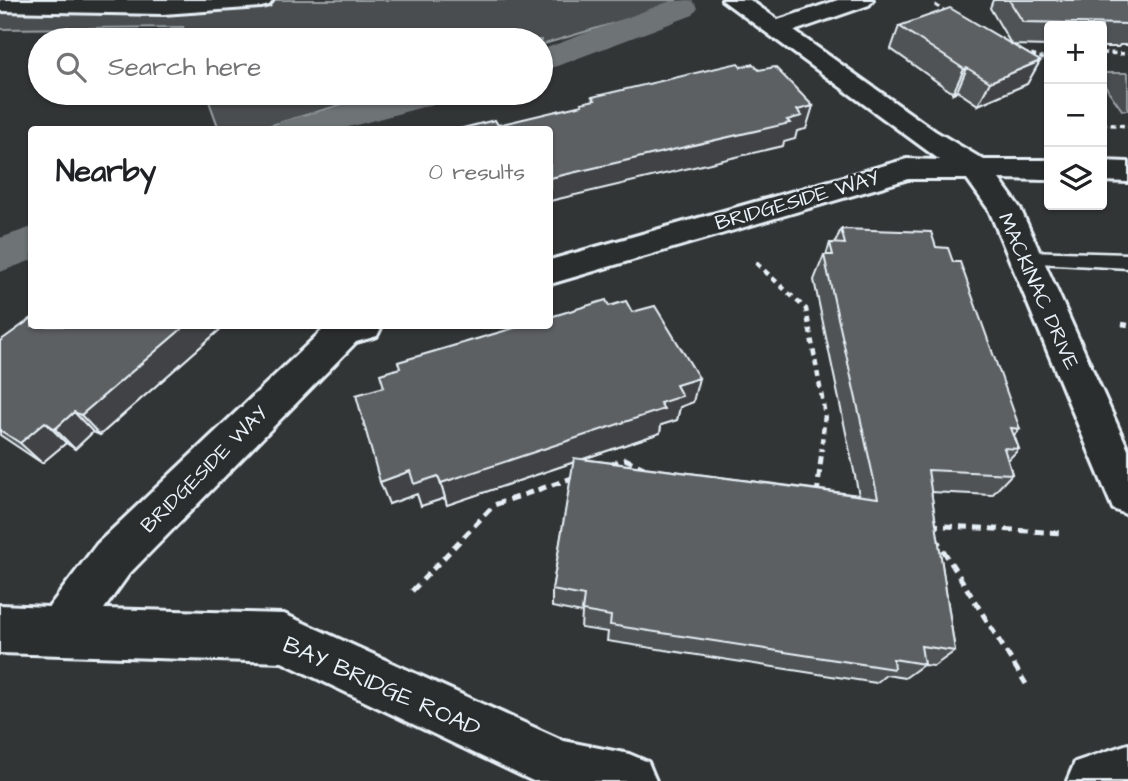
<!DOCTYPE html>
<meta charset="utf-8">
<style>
body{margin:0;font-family:"Architects Daughter",sans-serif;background:#f6f6f6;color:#202124}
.controls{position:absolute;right:21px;top:21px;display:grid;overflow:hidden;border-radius:7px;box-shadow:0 2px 5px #0004}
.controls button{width:63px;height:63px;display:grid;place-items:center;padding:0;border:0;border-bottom:2px solid #e0e0e0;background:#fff;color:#202124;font:35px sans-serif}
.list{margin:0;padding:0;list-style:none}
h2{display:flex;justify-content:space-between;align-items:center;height:91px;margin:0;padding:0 28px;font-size:30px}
h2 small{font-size:23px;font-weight:400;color:#757577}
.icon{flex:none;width:38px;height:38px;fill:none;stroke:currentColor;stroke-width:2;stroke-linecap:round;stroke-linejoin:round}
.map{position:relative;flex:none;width:1128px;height:781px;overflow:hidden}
.search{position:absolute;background:#fff;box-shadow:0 2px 5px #0004;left:28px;top:28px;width:525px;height:77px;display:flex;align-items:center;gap:18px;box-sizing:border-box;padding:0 24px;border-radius:38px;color:#757577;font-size:26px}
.panel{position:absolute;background:#fff;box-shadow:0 2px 5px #0004;left:28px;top:126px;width:525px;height:203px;border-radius:7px}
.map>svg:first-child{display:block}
.green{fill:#494d4f;stroke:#989fa4;stroke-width:2}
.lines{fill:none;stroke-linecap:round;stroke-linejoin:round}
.canal{fill:#6e7376;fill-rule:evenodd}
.lane-casing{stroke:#e8f1f8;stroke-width:5}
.street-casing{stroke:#e8f1f8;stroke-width:6}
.path-far2{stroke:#e8f1f8;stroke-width:3.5;stroke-dasharray:5 3.5;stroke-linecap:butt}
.path-far1{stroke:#e8f1f8;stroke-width:4.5;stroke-dasharray:6 5;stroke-linecap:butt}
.path{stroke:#e8f1f8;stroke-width:5;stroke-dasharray:9 6;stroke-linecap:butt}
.lane{fill:#2a2d2e;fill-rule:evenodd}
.street{fill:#2a2d2e;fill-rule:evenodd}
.wall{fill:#4f5355;stroke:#e8f1f8;stroke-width:2}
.shaded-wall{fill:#404345;stroke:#e8f1f8;stroke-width:2}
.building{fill:#5c6063;stroke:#e8f1f8;stroke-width:2}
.labels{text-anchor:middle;stroke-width:5;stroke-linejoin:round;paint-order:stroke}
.street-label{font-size:21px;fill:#e8f1f8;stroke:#2a2d2e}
.near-street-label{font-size:24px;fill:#e8f1f8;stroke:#2a2d2e}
</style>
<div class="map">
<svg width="1128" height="781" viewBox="0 0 1128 781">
<rect width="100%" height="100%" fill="#323536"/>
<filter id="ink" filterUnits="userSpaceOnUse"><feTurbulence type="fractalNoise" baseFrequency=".0143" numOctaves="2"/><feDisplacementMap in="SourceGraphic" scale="14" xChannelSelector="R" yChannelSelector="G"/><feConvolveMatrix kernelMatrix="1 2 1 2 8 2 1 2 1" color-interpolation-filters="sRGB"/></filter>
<g filter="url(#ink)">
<g class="green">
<polygon points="0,0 677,0 628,19 541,45 541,40 188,40 183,27 0,29"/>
<polygon points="1102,73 1128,73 1128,110 1122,110 1102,82"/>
<polygon points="206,93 381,93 258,129 219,129"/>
</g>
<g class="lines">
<g class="canal">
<polygon points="688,0 693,1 698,8 693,15 541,72 541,50 671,1"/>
<polygon points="391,93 450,93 445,101 338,130 273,130 279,122"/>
<polygon points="32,227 32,260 0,272 0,238"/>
</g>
<g class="lane-casing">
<polygon id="lane" points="1025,251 1128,254 1128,268 1019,262 1016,257 1019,252"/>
</g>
<g class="street-casing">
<g id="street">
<polygon points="0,0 273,0 269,5 261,7 163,14 0,11"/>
<polygon points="722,0 750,0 778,20 838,0 873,0 869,5 794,31 935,131 984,160 1049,160 1049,180 999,179 1020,208 1128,449 1128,515 1113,509 989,210 967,179 908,179 550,284 550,260 907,159 940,160"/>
<polygon points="1102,161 1128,162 1128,182 1102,181"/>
<polygon points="327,326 382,326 377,336 356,342 129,574 104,609 284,614 564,741 629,754 648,762 656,781 533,781 282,662 0,653 0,605 49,607 97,544"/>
<polygon points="1128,744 1128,781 1067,781 1075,762"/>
</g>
</g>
<g class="path-far2">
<polyline points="935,5 948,13"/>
<polyline points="1023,53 1049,60"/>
<polyline points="1102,53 1128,54"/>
<polyline points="1102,124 1128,126"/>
</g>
<g class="path-far1">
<polyline points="756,263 806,309 825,415 821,451"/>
<polyline points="1122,324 1128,325"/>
</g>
<g class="path">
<polyline points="610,465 625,459 644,468"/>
<polyline points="817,495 822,449"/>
<polyline points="930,525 1062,533"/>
<polyline points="935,537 1026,684"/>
<polyline points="412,591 494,505 575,477"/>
</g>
<use href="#lane" class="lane"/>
<use href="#street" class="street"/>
</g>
<g class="wall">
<polygon points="993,0 1128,0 1128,45 1120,45 1118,47 1102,47 1102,26 1049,26 1049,46 1013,45 1040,61 1027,84 978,105 957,91 953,93 891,49 899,26 1011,44 990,8"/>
<polygon points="841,229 936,247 1020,429 1014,435 1019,449 1008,460 1012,474 992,495 931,492 955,651 934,666 923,665 905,678 886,675 876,683 607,641 608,632 581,628 582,613 552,607 552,590 574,462 447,505 445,498 421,506 417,494 389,504 384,387 609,306 632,312 693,402 680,407 677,420 661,425 660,433 583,459 859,495 814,280 824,255 826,255 830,243 835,243"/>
<polygon points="32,326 224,326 100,435 93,432 75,449 66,443 42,463 0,435 0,341"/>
</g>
<g class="shaded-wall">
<polygon points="1040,61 1027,84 978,105 990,82"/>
<polygon points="967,68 957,91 953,93 964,69"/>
<polygon points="813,106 806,129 797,131 795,139 784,142 783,146 550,201 550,178 787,120 797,110"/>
<polygon points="185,326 224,326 100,435 81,415"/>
<polygon points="699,378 693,402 680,407 677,420 661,425 660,433 447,505 441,483 660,403 676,385"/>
<polygon points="74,412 93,432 75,449 55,429"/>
<polygon points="45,422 66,443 42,463 20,443"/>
<polygon points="410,471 438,476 445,498 421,506 417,494 389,504 380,482"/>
</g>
<g class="building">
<polygon points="1009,0 1128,0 1128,24 1023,22"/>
<polygon points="950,8 1040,61 990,82 967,68 964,69 899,26"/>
<polygon points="738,63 741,67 753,64 759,70 775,67 813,106 797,110 802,116 787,120 790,123 550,178 550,130 455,130 495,120 498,125 582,105 581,103 595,100 592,97"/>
<polygon points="841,229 931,232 936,247 948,248 953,262 960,262 1020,429 1011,428 1019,449 1004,448 1012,474 928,470 955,651 921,646 924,664 893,659 894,669 610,625 611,616 582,611 584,596 552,590 574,458 878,498 824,255 833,255 830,243 845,244"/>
<polygon points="606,300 609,306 626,301 632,312 655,306 699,378 676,385 682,396 660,403 664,409 441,483 438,476 414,484 410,471 380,482 356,395 384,387 380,374 400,368 398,362 521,326 550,326 550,317"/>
<polygon points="32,318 32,326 185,326 81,415 74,412 55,429 45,422 20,443 0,430 0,341"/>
</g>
</g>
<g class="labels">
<g class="street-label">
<text transform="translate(797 200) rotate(-16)" y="7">BRIDGESIDE WAY</text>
<text transform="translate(1039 291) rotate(66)" y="7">MACKINAC DRIVE</text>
<text transform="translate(204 469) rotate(-45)" y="7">BRIDGESIDE WAY</text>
</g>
<g class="near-street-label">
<text transform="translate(382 686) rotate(24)" y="8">BAY BRIDGE ROAD</text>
</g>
</g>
</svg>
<div class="controls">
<button>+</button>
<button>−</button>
<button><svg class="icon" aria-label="layers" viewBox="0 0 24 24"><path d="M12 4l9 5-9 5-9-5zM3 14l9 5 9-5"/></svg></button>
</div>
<div class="search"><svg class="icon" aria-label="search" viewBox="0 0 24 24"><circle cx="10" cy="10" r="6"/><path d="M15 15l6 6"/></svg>Search here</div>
<section class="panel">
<h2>Nearby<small>0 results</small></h2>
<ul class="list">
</ul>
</section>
</div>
